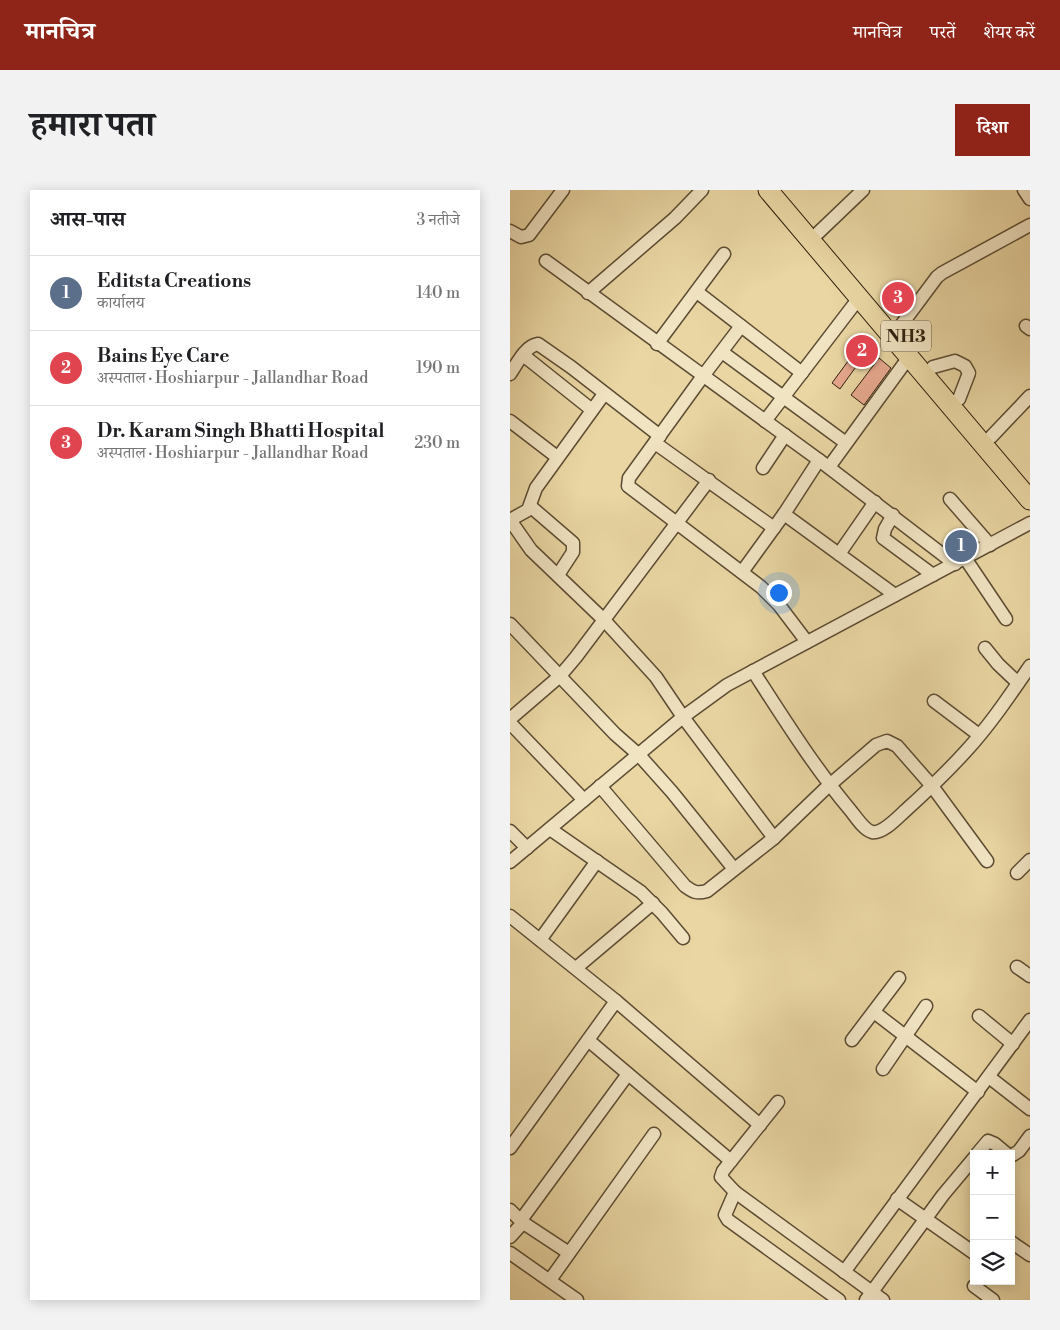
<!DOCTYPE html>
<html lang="hi">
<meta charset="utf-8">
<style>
body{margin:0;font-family:"Libre Bodoni","Noto Serif Devanagari",serif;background:#f2f2f2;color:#202124}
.controls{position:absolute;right:15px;bottom:15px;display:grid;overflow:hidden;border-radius:0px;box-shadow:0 2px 12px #0003}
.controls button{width:45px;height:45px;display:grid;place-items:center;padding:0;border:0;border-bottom:1px solid #e0e0e0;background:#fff;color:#202124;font:25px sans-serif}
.you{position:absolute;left:268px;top:402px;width:18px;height:18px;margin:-12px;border:4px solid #fff;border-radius:50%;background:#1a73e8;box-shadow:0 0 0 8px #1a73e833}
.badge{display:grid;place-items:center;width:32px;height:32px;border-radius:50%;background:#8f2418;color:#fff;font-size:16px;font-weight:700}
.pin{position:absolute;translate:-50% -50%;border:2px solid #fff;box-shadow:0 1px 5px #0006}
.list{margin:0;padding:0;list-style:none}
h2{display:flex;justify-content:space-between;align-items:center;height:65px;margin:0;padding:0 20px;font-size:21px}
h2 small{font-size:16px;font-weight:400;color:#757577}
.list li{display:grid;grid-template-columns:32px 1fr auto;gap:15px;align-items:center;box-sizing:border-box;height:75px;padding:0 20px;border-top:1px solid #e0e0e0}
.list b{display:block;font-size:19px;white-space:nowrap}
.list p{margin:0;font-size:16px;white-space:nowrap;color:#757577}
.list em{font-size:16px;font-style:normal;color:#757577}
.icon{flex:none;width:28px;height:28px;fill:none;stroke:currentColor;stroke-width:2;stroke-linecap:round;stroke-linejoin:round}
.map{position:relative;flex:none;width:520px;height:1110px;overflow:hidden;border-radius:0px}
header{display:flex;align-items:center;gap:30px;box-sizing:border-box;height:70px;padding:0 25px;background:#8f2418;color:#fff}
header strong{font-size:24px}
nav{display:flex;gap:28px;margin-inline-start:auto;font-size:18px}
.intro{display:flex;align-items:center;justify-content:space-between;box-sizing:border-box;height:120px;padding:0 30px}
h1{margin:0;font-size:35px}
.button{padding:12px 22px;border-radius:0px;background:#8f2418;color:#fff;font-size:18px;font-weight:700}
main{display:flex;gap:30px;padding:0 30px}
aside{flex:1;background:#fff;border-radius:0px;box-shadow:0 2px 12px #0003}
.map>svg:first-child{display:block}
.building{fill:#e7a88e;stroke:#2d1e0e}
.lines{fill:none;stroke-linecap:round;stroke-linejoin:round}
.minor-casing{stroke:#5c4c33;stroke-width:15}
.highway-casing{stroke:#2d1e0e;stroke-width:21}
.minor{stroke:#f1e4c3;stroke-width:12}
.highway{stroke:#e9d6a3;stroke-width:19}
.labels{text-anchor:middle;stroke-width:4;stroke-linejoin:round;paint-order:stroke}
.shield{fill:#f1e4c3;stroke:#685944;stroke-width:1}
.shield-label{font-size:18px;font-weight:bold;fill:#2d1e0e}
</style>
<header>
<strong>मानचित्र</strong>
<nav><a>मानचित्र</a><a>परतें</a><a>शेयर करें</a></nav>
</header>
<div class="intro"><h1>हमारा पता</h1><a class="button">दिशा</a></div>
<main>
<aside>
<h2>आस-पास<small>3 नतीजे</small></h2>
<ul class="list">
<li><span class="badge" style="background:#5c6f8a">1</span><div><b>Editsta Creations</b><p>कार्यालय</p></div><em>140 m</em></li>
<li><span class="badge" style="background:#e0444e">2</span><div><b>Bains Eye Care</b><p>अस्पताल · Hoshiarpur - Jallandhar Road</p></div><em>190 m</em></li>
<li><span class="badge" style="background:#e0444e">3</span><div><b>Dr. Karam Singh Bhatti Hospital</b><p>अस्पताल · Hoshiarpur - Jallandhar Road</p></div><em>230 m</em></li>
</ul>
</aside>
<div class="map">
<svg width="520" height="1110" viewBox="0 0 520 1110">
<rect width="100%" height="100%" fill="#e9d6a3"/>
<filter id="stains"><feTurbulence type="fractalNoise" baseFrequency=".004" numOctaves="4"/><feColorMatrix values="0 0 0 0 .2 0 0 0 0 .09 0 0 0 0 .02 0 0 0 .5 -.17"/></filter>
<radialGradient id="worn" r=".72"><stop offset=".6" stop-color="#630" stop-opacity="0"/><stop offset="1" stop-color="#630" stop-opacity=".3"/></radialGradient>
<g class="building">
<polygon points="391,100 400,110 388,123 378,111"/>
<polygon points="355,148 363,153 330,199 322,193"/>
<polygon points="369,168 381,178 354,215 341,205"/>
</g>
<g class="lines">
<g class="minor-casing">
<g id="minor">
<polyline points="514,0 520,9"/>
<polyline points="0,41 11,47 19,45 53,0"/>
<polyline points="308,43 353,0"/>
<polyline points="36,71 309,270 445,374"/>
<polyline points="187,102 292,183"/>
<polyline points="78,103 165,28 192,0"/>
<polyline points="231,136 193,186 119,288 118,296 251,397 269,415 297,452"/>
<polyline points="516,136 520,139"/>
<polyline points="389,138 427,87 432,83 520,35"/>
<polyline points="147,154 214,64"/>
<polyline points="212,162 336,253"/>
<polyline points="13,165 82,220"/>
<polyline points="423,177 445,171 455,176 459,183 449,209"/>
<path d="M0,184c7,-10 15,-28 28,-30l33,23 89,69"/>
<polyline points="94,204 26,298 18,320 0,330 21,360 94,430 146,487 173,527 264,648"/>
<polyline points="0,231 47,267"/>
<polyline points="255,231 349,108"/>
<polyline points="481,247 520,206"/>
<polyline points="145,253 264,338"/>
<polyline points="319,277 399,167"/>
<polyline points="253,278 275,245"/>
<polyline points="440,309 480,355"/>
<polyline points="20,316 63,353 63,362 48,385"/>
<polyline points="274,324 385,405"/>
<polyline points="383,325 375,339 373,348 423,385"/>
<polyline points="329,364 365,312"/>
<polyline points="455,368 496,429"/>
<polyline points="232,382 274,324 309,270"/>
<polyline points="0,434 105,544 129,565 162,602 224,679"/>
<polyline points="475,458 488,474 508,493"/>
<path d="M243,481c31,48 61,96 98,140 5,6 13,19 21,21 11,2 26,-15 34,-22 21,-19 41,-38 60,-59 24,-26 44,-56 64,-85"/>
<polyline points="424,511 469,545"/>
<polyline points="0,529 50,486 66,467 199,290"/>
<polyline points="0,533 74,610"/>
<path d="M90,596l85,100c8,6 12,8 22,5l67,-53 51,-49 51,-44 11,-4 10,5 35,40 55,75"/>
<polyline points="40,639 131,702 152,723 173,748"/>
<polyline points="0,641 17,658"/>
<polyline points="0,672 173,527 217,495 520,333"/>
<polyline points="507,683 520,670"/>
<polyline points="0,726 106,811"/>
<polyline points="30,750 87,671"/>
<polyline points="507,777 520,786"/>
<polyline points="66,778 143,713"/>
<polyline points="364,822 468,902"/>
<polyline points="469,826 503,854"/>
<polyline points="78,850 221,971"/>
<polyline points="342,850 389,788"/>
<polyline points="373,879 416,816"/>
<polyline points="479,887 520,919"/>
<polyline points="268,912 213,981 211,987 225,1002 215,1025 218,1030 329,1110"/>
<polyline points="0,958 106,811 250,935"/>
<polyline points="467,964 478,951 485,954 497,964"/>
<polyline points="501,966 509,961 520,946"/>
<polyline points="225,1002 373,1110"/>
<polyline points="387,1009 464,1063"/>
<polyline points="0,1020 12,1032 10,1036 0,1047"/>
<polyline points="11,1030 118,884"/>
<polyline points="12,1032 59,1063"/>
<polyline points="501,1052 520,1065"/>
<polyline points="0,1063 67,1110"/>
<polyline points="334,1082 520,830"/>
<polyline points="40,1090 144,944"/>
<polyline points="464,1096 483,1110"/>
<polyline points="356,1110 433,1005 464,968"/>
</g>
</g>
<g class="highway-casing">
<polyline id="highway" points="258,0 520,310"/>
</g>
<use href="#minor" class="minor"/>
<use href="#highway" class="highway"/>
</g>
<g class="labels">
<rect class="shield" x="371" y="130.5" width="50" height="31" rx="4"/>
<g class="shield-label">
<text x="396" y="152">NH3</text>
</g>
</g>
<rect width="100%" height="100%" filter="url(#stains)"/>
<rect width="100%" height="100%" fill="url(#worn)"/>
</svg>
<div class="controls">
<button>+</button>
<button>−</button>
<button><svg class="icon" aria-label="layers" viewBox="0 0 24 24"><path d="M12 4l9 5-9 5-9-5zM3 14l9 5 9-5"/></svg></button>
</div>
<div class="you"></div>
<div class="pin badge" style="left:451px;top:356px;background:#5c6f8a">1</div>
<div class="pin badge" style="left:352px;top:161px;background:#e0444e">2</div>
<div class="pin badge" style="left:388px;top:108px;background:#e0444e">3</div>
</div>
</main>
